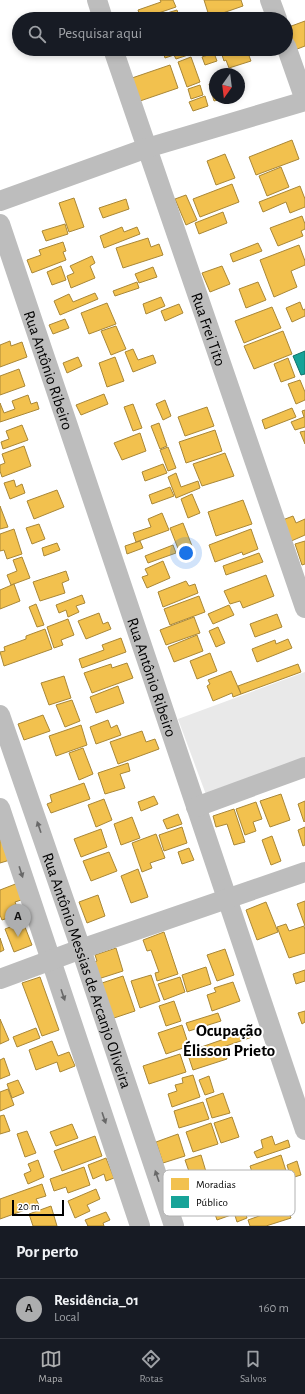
<!DOCTYPE html>
<html lang="pt">
<meta charset="utf-8">
<style>
body{margin:0;font-family:"Alegreya Sans",sans-serif;background:#242831;color:#f1f3f6}
.compass{position:absolute;left:209px;top:68px;width:36px;height:36px;border-radius:50%;background:#171b24;box-shadow:0 2px 6px #0003;rotate:194deg}
.scale{position:absolute;left:12px;bottom:10px;width:52px;box-sizing:border-box;padding-left:4px;border:2px solid #000;border-top:0;font-size:11px;line-height:14px;white-space:nowrap;color:#000;-webkit-text-stroke:3px #fff;paint-order:stroke}
.you{position:absolute;left:186px;top:553px;width:14px;height:14px;margin:-10px;border:3px solid #fff;border-radius:50%;background:#1a73e8;box-shadow:0 0 0 6px #1a73e833}
.badge{display:grid;place-items:center;width:26px;height:26px;border-radius:50%;background:#adaeaf;color:#111;font-size:13px;font-weight:700}
.pin{position:absolute;translate:-50% -33px;filter:drop-shadow(0 1px 2px #0008)}
.pin::after{content:'';position:absolute;top:21px;width:14px;height:12px;background:inherit;clip-path:polygon(0 0,100% 0,50% 100%)}
.list{margin:0;padding:0;list-style:none}
h2{display:flex;justify-content:space-between;align-items:center;height:52px;margin:0;padding:0 16px;font-size:17px}
h2 small{font-size:13px;font-weight:400;color:#9ea1a6}
.list li{display:grid;grid-template-columns:26px 1fr auto;gap:12px;align-items:center;box-sizing:border-box;height:60px;padding:0 16px;border-top:1px solid #363941}
.list b{display:block;font-size:15px;white-space:nowrap}
.list p{margin:0;font-size:13px;white-space:nowrap;color:#9ea1a6}
.list em{font-size:13px;font-style:normal;color:#9ea1a6}
.icon{flex:none;width:22px;height:22px;fill:none;stroke:currentColor;stroke-width:2;stroke-linecap:round;stroke-linejoin:round}
.map{position:relative;flex:none;width:305px;height:1226px;overflow:hidden}
.search{position:absolute;background:#171b24;box-shadow:0 2px 6px #0003;left:12px;right:12px;top:12px;height:44px;display:flex;align-items:center;gap:10px;box-sizing:border-box;padding:0 14px;border-radius:22px;color:#9ea1a6;font-size:15px}
.sheet{height:112px;background:#171b24}
nav{display:flex;justify-content:space-around;align-items:center;box-sizing:border-box;height:56px;border-top:1px solid #363941;background:#171b24;font-size:11px;color:#9ea1a6}
nav a{display:grid;justify-items:center;gap:2px}
nav .on{color:#adaeaf}
.map>svg:first-child{display:block}
.green{fill:#e9e9e9}
.homes{fill:#f2c14e;stroke:#a98737}
.public{fill:#17a398;stroke:#10726a}
.lines{fill:none;stroke-linecap:round;stroke-linejoin:round}
.minor{stroke:#bdbdbd;stroke-width:20}
.oneway{fill:#686868}
.labels{text-anchor:middle;stroke-width:4;stroke-linejoin:round;paint-order:stroke}
.street-label{font-size:16px;fill:#000;stroke:#fff}
.neighbourhood-label{font-size:17px;font-weight:bold;fill:#000;stroke:#fff}
.key{fill:#fff;stroke:#b2b2b2;stroke-width:1}
.key-label{font-size:11px;fill:#000}
</style>
<div class="map">
<svg width="305" height="1226" viewBox="0 0 305 1226">
<rect width="100%" height="100%" fill="#fff"/>
<polygon class="green" points="305,672 305,765 208,800 178,719"/>
<g class="homes">
<polygon points="160,0 173,0 176,7 141,19 138,10 161,2"/>
<polygon points="204,0 241,0 243,6 217,15 218,18 210,19"/>
<polygon points="177,10 180,19 169,19 167,13"/>
<polygon points="305,21 305,46 292,51 286,34 286,28"/>
<polygon points="162,49 189,49 191,54 176,59 174,55 165,58"/>
<polygon points="193,49 212,49 213,50 201,54 199,49 193,51"/>
<polygon points="231,49 239,49 241,55 248,53 251,61 229,68 226,60 224,61 221,52"/>
<polygon points="214,53 217,61 205,65 202,57"/>
<polygon points="191,57 200,82 187,87 178,62"/>
<polygon points="170,65 178,88 140,101 132,78"/>
<polygon points="215,82 215,98 225,98 214,101 209,84"/>
<polygon points="200,85 203,95 191,99 188,89"/>
<polygon points="205,96 208,106 193,111 189,102"/>
<polygon points="292,140 299,159 256,175 249,157"/>
<polygon points="225,154 235,178 216,185 207,161"/>
<polygon points="281,167 289,187 267,196 259,176"/>
<polygon points="232,184 239,202 200,217 193,199"/>
<polygon points="300,186 305,199 305,207 290,213 286,202 263,212 259,202"/>
<polygon points="186,195 197,220 186,225 175,199"/>
<polygon points="74,198 84,227 69,232 59,203"/>
<polygon points="126,199 129,209 103,218 99,208"/>
<polygon points="223,212 227,223 199,234 195,223"/>
<polygon points="302,216 305,224 305,229 301,231 303,236 278,246 270,228"/>
<polygon points="65,224 68,234 46,241 42,231"/>
<polygon points="122,227 124,232 137,227 140,234 104,248 100,236"/>
<polygon points="148,238 151,247 159,244 163,255 123,268 116,248"/>
<polygon points="63,242 66,251 63,252 66,260 32,273 27,260 41,255 39,250"/>
<polygon points="258,243 262,251 233,262 230,254"/>
<polygon points="299,245 305,261 305,265 291,271 297,287 274,297 260,260"/>
<polygon points="92,256 95,263 90,266 95,278 71,288 67,276 74,273 70,266"/>
<polygon points="61,266 66,280 52,285 47,272"/>
<polygon points="222,266 230,284 210,292 202,273"/>
<polygon points="153,267 157,277 139,283 135,274"/>
<polygon points="137,282 139,288 115,296 113,291"/>
<polygon points="258,282 266,300 246,308 239,289"/>
<polygon points="95,293 98,299 60,315 54,301 69,294 73,302"/>
<polygon points="161,297 165,306 146,314 143,304"/>
<polygon points="300,302 303,310 305,309 305,316 292,322 286,308"/>
<polygon points="107,303 116,324 89,334 81,313"/>
<polygon points="179,304 183,313 165,321 161,311"/>
<polygon points="272,307 281,328 244,343 235,321"/>
<polygon points="65,319 69,328 53,334 49,325"/>
<polygon points="116,326 126,349 111,355 101,331"/>
<polygon points="283,331 292,354 254,369 244,346"/>
<polygon points="10,341 11,346 22,342 27,357 0,367 0,345"/>
<polygon points="133,349 138,360 153,355 156,363 133,372 125,352"/>
<polygon points="78,357 82,366 67,373 63,363"/>
<polygon points="115,357 124,381 107,387 99,363"/>
<polygon points="288,358 295,377 281,382 274,364"/>
<polygon points="19,369 25,386 0,395 0,376"/>
<polygon points="300,380 305,392 305,400 296,404 288,384"/>
<polygon points="104,394 108,404 81,415 76,405"/>
<polygon points="28,395 31,404 37,402 39,409 0,422 0,403 4,413 15,409 12,401"/>
<polygon points="165,400 171,416 163,420 156,404"/>
<polygon points="133,404 142,428 133,431 124,407"/>
<polygon points="207,407 214,426 185,436 178,417"/>
<polygon points="292,408 296,417 265,429 262,420"/>
<polygon points="305,410 305,427 295,430 291,422 304,417 302,411"/>
<polygon points="159,423 167,446 160,449 151,426"/>
<polygon points="22,425 28,440 3,449 1,442 9,439 6,431"/>
<polygon points="215,430 222,451 186,463 179,442"/>
<polygon points="305,431 305,444 300,432"/>
<polygon points="140,433 146,451 122,460 114,443"/>
<polygon points="24,446 31,466 2,477 0,471 0,465 5,463 2,454"/>
<polygon points="168,447 176,468 168,471 160,450"/>
<polygon points="225,453 234,476 202,486 193,464"/>
<polygon points="163,464 167,473 145,481 142,472"/>
<polygon points="176,473 181,487 198,481 200,488 176,498 168,477"/>
<polygon points="14,480 16,487 22,484 25,493 10,499 4,483"/>
<polygon points="170,487 174,496 152,504 149,495"/>
<polygon points="57,490 64,507 34,519 27,501"/>
<polygon points="192,494 200,513 188,518 181,499"/>
<polygon points="243,500 252,524 216,536 208,512"/>
<polygon points="0,506 8,527 0,529"/>
<polygon points="162,513 169,530 136,542 133,533 151,527 148,519"/>
<polygon points="293,516 296,523 305,519 305,535 289,542 280,521"/>
<polygon points="183,523 192,546 179,551 170,528"/>
<polygon points="39,524 45,539 32,544 26,528"/>
<polygon points="14,529 22,554 7,559 4,550 0,551 0,534"/>
<polygon points="251,529 258,549 243,555 242,552 215,562 209,545"/>
<polygon points="140,541 143,548 127,554 125,546"/>
<polygon points="305,541 305,564 302,565 295,544"/>
<polygon points="57,543 60,550 44,556 42,548"/>
<polygon points="173,545 176,553 148,563 145,556"/>
<polygon points="259,553 263,562 226,575 223,566"/>
<polygon points="22,557 30,578 11,585 7,575 17,571 13,560"/>
<polygon points="163,561 170,578 147,588 142,577 148,575 145,569"/>
<polygon points="66,571 69,580 62,583 65,593 40,601 33,582"/>
<polygon points="266,575 274,596 243,608 240,601 230,604 224,591"/>
<polygon points="186,581 189,586 195,584 198,593 163,607 158,592"/>
<polygon points="14,584 20,601 0,609 0,590"/>
<polygon points="82,595 85,603 76,606 79,612 68,617 66,610 59,613 56,605"/>
<polygon points="199,596 205,612 170,625 164,609"/>
<polygon points="36,604 44,625 37,627 29,607"/>
<polygon points="229,605 234,615 213,624 208,614"/>
<polygon points="99,613 103,624 108,622 111,629 86,639 78,621"/>
<polygon points="277,614 282,627 255,637 250,624"/>
<polygon points="194,617 200,633 166,645 160,630"/>
<polygon points="68,619 74,635 61,640 63,645 54,648 47,627"/>
<polygon points="218,627 225,643 216,647 209,631"/>
<polygon points="45,629 52,649 4,666 0,652 5,651 4,647 26,639 26,636"/>
<polygon points="197,635 203,651 174,662 168,647"/>
<polygon points="121,638 126,652 82,668 79,659 104,650 102,645"/>
<polygon points="288,639 292,648 257,662 252,649 275,640 276,644"/>
<polygon points="210,653 217,671 197,679 190,661"/>
<polygon points="127,663 133,678 92,693 84,673 111,664 112,668"/>
<polygon points="298,664 301,672 241,694 238,686"/>
<polygon points="231,671 241,694 233,697 232,693 213,701 207,686 210,684 208,680"/>
<polygon points="64,676 71,698 49,705 41,683"/>
<polygon points="118,686 124,703 96,713 90,697"/>
<polygon points="72,700 80,721 65,727 56,705"/>
<polygon points="43,715 50,731 24,740 18,724"/>
<polygon points="108,720 111,728 117,725 121,735 96,744 90,727"/>
<polygon points="81,725 87,745 56,756 49,736"/>
<polygon points="142,731 146,742 155,739 159,749 118,764 110,742"/>
<polygon points="83,748 93,774 79,780 69,753"/>
<polygon points="128,763 130,771 120,774 125,788 105,794 98,773"/>
<polygon points="84,783 90,799 51,813 47,804 52,802 50,795"/>
<polygon points="281,794 290,820 270,827 260,801"/>
<polygon points="154,796 158,804 141,811 138,802"/>
<polygon points="104,799 112,820 96,827 88,805"/>
<polygon points="305,801 305,821 304,822 298,804"/>
<polygon points="256,802 262,819 253,822 256,831 245,835 236,809"/>
<polygon points="234,809 245,842 234,845 227,824 216,827 213,816"/>
<polygon points="178,814 182,824 167,829 163,820"/>
<polygon points="132,817 140,838 121,845 114,824"/>
<polygon points="182,827 187,843 164,851 159,835"/>
<polygon points="305,827 305,845 303,846 298,830"/>
<polygon points="101,829 107,847 81,857 74,839"/>
<polygon points="156,834 165,858 150,863 152,868 142,872 132,843"/>
<polygon points="272,836 281,861 271,865 262,840"/>
<polygon points="0,838 10,860 0,863"/>
<polygon points="189,848 194,860 182,864 178,852"/>
<polygon points="109,852 117,871 91,881 83,861"/>
<polygon points="138,869 148,897 131,903 121,876"/>
<polygon points="18,883 24,899 15,902 20,914 2,920 0,915 0,890"/>
<polygon points="98,895 105,916 87,923 79,902"/>
<polygon points="305,901 305,926 297,904"/>
<polygon points="266,902 278,932 257,940 246,910"/>
<polygon points="23,922 32,945 14,952 5,929"/>
<polygon points="286,924 289,931 304,926 305,930 305,953 289,958 277,927"/>
<polygon points="164,932 178,974 157,981 155,973 159,972 151,950 147,951 143,940"/>
<polygon points="0,938 4,950 0,952"/>
<polygon points="116,948 123,971 95,980 90,964 97,961 95,955"/>
<polygon points="225,949 234,975 217,981 207,955"/>
<polygon points="206,967 211,984 187,992 182,975"/>
<polygon points="305,970 305,981 296,984 293,974"/>
<polygon points="151,975 160,1001 140,1008 131,981"/>
<polygon points="123,976 135,1011 111,1019 99,984"/>
<polygon points="40,977 59,1030 42,1036 22,983"/>
<polygon points="180,977 185,992 164,1000 158,984"/>
<polygon points="233,982 240,1001 212,1011 207,995 216,992 214,988"/>
<polygon points="174,1001 181,1021 166,1026 159,1006"/>
<polygon points="305,1011 305,1022 302,1024 298,1013"/>
<polygon points="218,1013 221,1021 189,1031 186,1023"/>
<polygon points="0,1019 9,1040 0,1044"/>
<polygon points="182,1025 189,1046 166,1054 158,1033"/>
<polygon points="36,1028 40,1038 17,1047 13,1037"/>
<polygon points="253,1029 255,1036 223,1047 227,1059 193,1070 187,1052"/>
<polygon points="52,1041 58,1056 69,1052 75,1066 60,1072 57,1062 36,1070 29,1050"/>
<polygon points="180,1054 186,1072 149,1084 143,1066"/>
<polygon points="4,1058 10,1075 0,1079 0,1060"/>
<polygon points="193,1075 200,1097 172,1107 168,1094 177,1091 175,1085 183,1083 182,1078"/>
<polygon points="209,1076 214,1092 205,1095 199,1080"/>
<polygon points="18,1080 24,1093 12,1098 7,1084"/>
<polygon points="8,1089 14,1105 0,1111 0,1092"/>
<polygon points="223,1093 230,1113 212,1118 206,1099"/>
<polygon points="203,1102 209,1119 179,1128 174,1111"/>
<polygon points="4,1115 10,1131 0,1134 0,1116"/>
<polygon points="232,1117 239,1137 221,1143 214,1123"/>
<polygon points="211,1123 218,1144 193,1152 186,1132"/>
<polygon points="72,1124 78,1138 56,1146 50,1132"/>
<polygon points="27,1131 36,1153 25,1157 17,1134"/>
<polygon points="178,1134 185,1156 163,1163 156,1142"/>
<polygon points="95,1136 102,1156 62,1171 54,1151"/>
<polygon points="272,1136 275,1145 288,1140 290,1147 257,1158 254,1152 263,1148 261,1140"/>
<polygon points="201,1155 207,1175 192,1180 185,1160"/>
<polygon points="281,1155 287,1174 256,1184 250,1166"/>
<polygon points="106,1158 114,1178 106,1181 104,1174 93,1179 88,1165"/>
<polygon points="38,1160 44,1177 28,1184 24,1174 31,1171 28,1164"/>
<polygon points="297,1161 301,1175 291,1178 287,1165"/>
<polygon points="84,1167 90,1185 68,1193 66,1187 54,1191 50,1179"/>
<polygon points="42,1184 46,1196 36,1199 39,1205 0,1219 0,1199"/>
<polygon points="96,1189 100,1199 87,1205 90,1211 75,1218 68,1201"/>
<polygon points="51,1206 57,1226 33,1226 29,1214"/>
<polygon points="228,1206 231,1215 217,1220 214,1211"/>
<polygon points="243,1206 247,1218 237,1222 233,1209"/>
<polygon points="287,1206 291,1218 266,1226 250,1226 248,1220"/>
<polygon points="106,1212 110,1220 103,1223 104,1226 87,1226 88,1226 85,1220"/>
</g>
<polygon class="public" points="305,351 305,374 301,375 293,356"/>
<g class="lines">
<g class="minor">
<polyline points="97,0 103,19"/>
<polyline points="270,0 277,19"/>
<polyline points="286,46 305,100"/>
<path id="s1" d="M113,49l192,559"/>
<polyline points="0,201 147,148 305,101"/>
<path id="s2" d="M0,224l305,906"/>
<path id="s3" d="M0,715l81,234 93,277"/>
<polyline points="196,807 305,767"/>
<polyline points="0,808 140,1226"/>
<polyline points="0,979 81,949 305,872"/>
</g>
</g>
<defs><path id="oneway-solid" d="M-6-.8H1V-3.2L6.5 0L1 3.2V.8H-6Z"/></defs>
<g class="oneway">
<use href="#oneway-solid" transform="translate(39 827) rotate(-109)"/>
<use href="#oneway-solid" transform="translate(21 872) rotate(72)"/>
<use href="#oneway-solid" transform="translate(63 995) rotate(71)"/>
<use href="#oneway-solid" transform="translate(104 1118) rotate(71)"/>
<use href="#oneway-solid" transform="translate(157 1176) rotate(-109)"/>
</g>
<g class="labels">
<g class="street-label">
<text dy="6" stroke="none"><textPath href="#s1" startOffset="296">Rua Frei Tito</textPath></text>
<text dy="6" stroke="none"><textPath href="#s2" startOffset="154">Rua Antônio Ribeiro</textPath></text>
<text dy="6" stroke="none"><textPath href="#s2" startOffset="478">Rua Antônio Ribeiro</textPath></text>
<text dy="6" stroke="none"><textPath href="#s3" startOffset="270">Rua Antônio Messias de Arcanjo Oliveira</textPath></text>
</g>
<g class="neighbourhood-label">
<text x="229" y="1036">Ocupação<tspan x="229" dy="20">Élisson Prieto</tspan></text>
</g>
</g>
<rect x="163" y="1170" width="132" height="46" rx="6" class="key"/>
<rect x="171" y="1178" width="18" height="12" fill="#f2c14e"/>
<rect x="171" y="1196" width="18" height="12" fill="#17a398"/>
<g class="key-label">
<text x="196" y="1188">Moradias</text>
<text x="196" y="1206">Público</text>
</g>
</svg>
<svg class="compass" viewBox="-18 -18 36 36"><path d="M0-13l5 13h-10z" fill="#e53935"/><path d="M0 13l5-13h-10z" fill="#9ea1a6"/></svg>
<div class="scale">20 m</div>
<div class="you"></div>
<div class="pin badge" style="left:18px;top:937px">A</div>
<div class="search"><svg class="icon" aria-label="search" viewBox="0 0 24 24"><circle cx="10" cy="10" r="6"/><path d="M15 15l6 6"/></svg>Pesquisar aqui</div>
</div>
<section class="sheet">
<h2>Por perto<small></small></h2>
<ul class="list">
<li><span class="badge">A</span><div><b>Residência_01</b><p>Local</p></div><em>160 m</em></li>
</ul>
</section>
<nav>
<a class="on"><svg class="icon" aria-label="map" viewBox="0 0 24 24"><path d="M3 6l6-2 6 2 6-2v14l-6 2-6-2-6 2zM9 4v14M15 6v14"/></svg>Mapa</a>
<a><svg class="icon" aria-label="directions" viewBox="0 0 24 24"><path d="M12 3l9 9-9 9-9-9zM9 14v-3h6M13 9l2 2-2 2"/></svg>Rotas</a>
<a><svg class="icon" aria-label="saved" viewBox="0 0 24 24"><path d="M7 4h10v16l-5-4-5 4z"/></svg>Salvos</a>
</nav>
